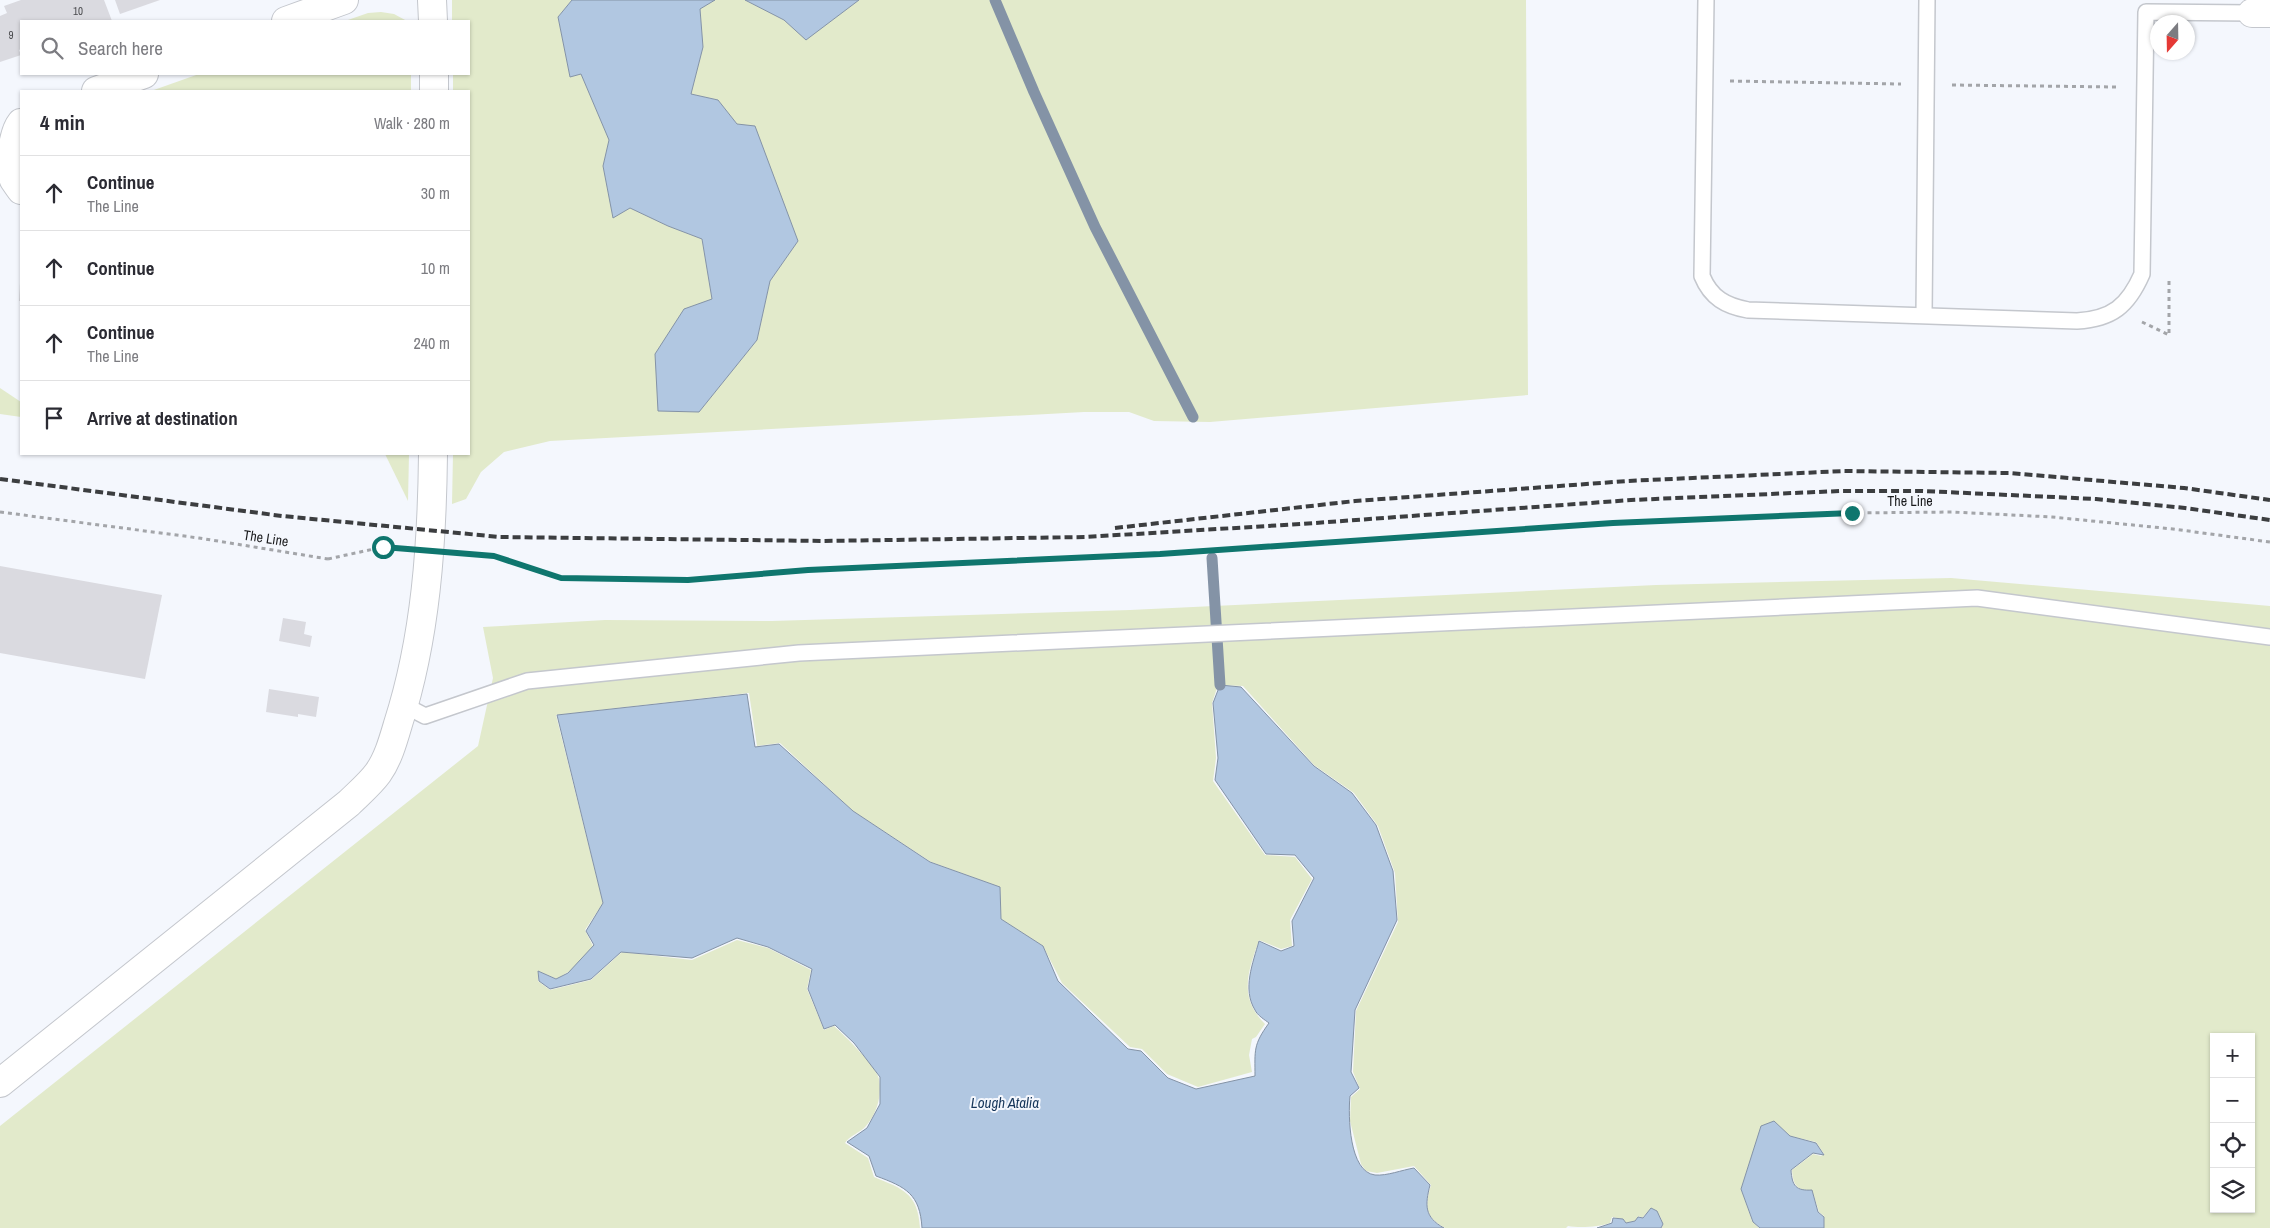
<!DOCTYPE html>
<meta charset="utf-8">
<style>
body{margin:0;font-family:"Archivo Narrow",sans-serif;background:#f7f7f7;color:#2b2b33}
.controls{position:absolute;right:15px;bottom:15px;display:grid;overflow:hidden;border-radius:0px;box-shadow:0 1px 4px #0004}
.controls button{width:45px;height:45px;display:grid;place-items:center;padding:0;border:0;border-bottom:1px solid #e1e1e2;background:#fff;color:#2b2b33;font:25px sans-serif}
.compass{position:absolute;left:2150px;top:15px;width:45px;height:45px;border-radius:50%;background:#fff;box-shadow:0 1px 4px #0004;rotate:200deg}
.stop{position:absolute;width:15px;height:15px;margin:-11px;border:4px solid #0f766e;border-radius:50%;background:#fff}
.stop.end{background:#0f766e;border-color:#fff;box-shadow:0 1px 5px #0008}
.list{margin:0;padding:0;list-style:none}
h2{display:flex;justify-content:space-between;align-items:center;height:65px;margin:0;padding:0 20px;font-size:21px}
h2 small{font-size:16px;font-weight:400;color:#7c7c81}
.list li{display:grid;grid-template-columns:32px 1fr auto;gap:15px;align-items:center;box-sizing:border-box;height:75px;padding:0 20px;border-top:1px solid #e1e1e2}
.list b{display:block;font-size:19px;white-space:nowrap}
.list p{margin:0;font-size:16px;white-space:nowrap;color:#7c7c81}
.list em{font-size:16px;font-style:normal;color:#7c7c81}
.icon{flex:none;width:28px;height:28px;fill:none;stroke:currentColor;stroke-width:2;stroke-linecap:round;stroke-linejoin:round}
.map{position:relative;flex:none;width:2270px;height:1228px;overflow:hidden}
.search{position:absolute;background:#fff;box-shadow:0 1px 4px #0004;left:20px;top:20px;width:450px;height:55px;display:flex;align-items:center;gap:12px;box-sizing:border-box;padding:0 18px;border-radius:0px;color:#7c7c81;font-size:19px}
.panel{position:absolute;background:#fff;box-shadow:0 1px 4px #0004;left:20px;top:90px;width:450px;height:365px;border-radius:0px}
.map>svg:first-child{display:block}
.green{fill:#e2eacb;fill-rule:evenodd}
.water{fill:#b1c7e1;stroke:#8493a6}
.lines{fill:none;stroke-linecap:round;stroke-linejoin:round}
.stream{stroke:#8493a6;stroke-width:11}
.building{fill:#dadae0}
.service-casing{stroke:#c4c7cd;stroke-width:18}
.minor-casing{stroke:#c4c7cd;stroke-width:30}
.path{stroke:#a3a5a9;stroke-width:3;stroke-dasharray:4 4;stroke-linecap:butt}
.service{stroke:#fff;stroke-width:15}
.minor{stroke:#fff;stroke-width:28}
.rail{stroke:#3c3e40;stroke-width:4;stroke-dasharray:8 4;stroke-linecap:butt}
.path-bridge{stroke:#a3a5a9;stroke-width:3;stroke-dasharray:4 4;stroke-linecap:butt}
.route{stroke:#0f766e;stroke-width:6}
.labels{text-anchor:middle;stroke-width:4;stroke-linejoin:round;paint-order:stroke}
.number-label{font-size:11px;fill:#4a4b4e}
.street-label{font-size:14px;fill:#1a1b1d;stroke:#f4f7fd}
.water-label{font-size:15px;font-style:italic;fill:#17375b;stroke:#f4f7fd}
</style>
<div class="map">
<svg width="2270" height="1228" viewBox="0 0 2270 1228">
<rect width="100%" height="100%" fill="#f4f7fd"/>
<g class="green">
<polygon points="452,0 572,0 558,17 570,77 581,74 609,140 603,166 613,217 630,208 668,226 702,239 712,299 658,411 699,412 757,340 770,281 798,241 737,124 718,100 691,94 703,47 700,9 715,0 745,0 784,20 806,39 859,0 1526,0 1528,395 1210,422 1154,421 1129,412 1084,412 550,441 504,452 481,472 466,499 452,504 453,454 469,454 469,91 453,91 453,74 469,74 469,21 452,21"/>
<polygon points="381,12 394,14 407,21 345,21 368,13"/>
<polygon points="199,74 411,74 411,91 151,91"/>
<polygon points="0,388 21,402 21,417 0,414"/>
<polygon points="385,454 409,454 408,501"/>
<path d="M1951,578l319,28v622h-446v-12l-5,-4 -7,-22c-15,1 -19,-5 -20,-20l21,-16 8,2 3,-2 -8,-12 -26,-6 -16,-15 -13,6 -20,62 11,32 7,7h-97c2,-8 -4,-17 -11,-20l-9,10 -3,-2 -4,5 -9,2 -4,-4 -10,-2 -2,6c-12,4 -30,5 -42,3l-2,2h-121c-21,-12 -20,-22 -14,-43l-17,-19 -37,7 -11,-2 -5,-7 -11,-43 1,-24 9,-8 -7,-17 3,-61 42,-89 -3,-49 -17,-47 -24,-33 -40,-28 -71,-79 -25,-1 -6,18 4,55 -3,23 52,74 30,2 17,22 -22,41 2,26 -11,3 -22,-9c-11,32 -21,57 6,84l-9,13 -4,2 -3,16 3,17 -54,15 -31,-13 -25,-25 -12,-2 -68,-64 -19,-37 -42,-27 -1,-32 -69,-25 -78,-51 -73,-68 -23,3 -8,-53 -193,22 47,188 -18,27 8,16 -13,23 -12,3 -11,7 -19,-8v10l12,9 41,-10 31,-28 70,8 45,-20 31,8 43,22 -4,19 17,41 10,-4c10,9 43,41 45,53 3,17 -2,34 -13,47 -6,7 -16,9 -21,17l23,15 6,19c29,12 44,16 46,51h-920v-102l478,-380 15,-68 -10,-51 122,-7 167,1 358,-11 526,-25zM2214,1037h37v172h-37z"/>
</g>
<g class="water">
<polygon points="572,0 715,0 700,9 703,47 691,94 718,100 737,124 755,126 798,241 770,281 757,340 699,412 658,411 655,354 684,309 712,299 702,239 668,226 630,208 613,218 603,166 609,140 581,74 570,77 558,17"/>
<polygon points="745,0 859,0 806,40 784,20"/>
<path d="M1220,685l21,2 73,79 38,27 24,32 17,46 4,49 -42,90 -4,62 8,16 -9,8c-2,20 -1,76 25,79 12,1 27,-5 39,-7l16,17c-5,20 -6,32 14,43h-522c-2,-34 -16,-41 -46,-52l-7,-20 -22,-14 20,-14 13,-24v-27l-26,-34 -19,-18 -11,4 -16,-40 4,-20 -44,-22 -31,-9 -45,20 -71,-6 -30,27 -41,10 -11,-8 -1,-10 18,8 12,-6 26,-28 -8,-14 17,-28 -46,-188 190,-21 8,53 24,-3 74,67 77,51 70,25 1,32 42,27 15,35 70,68 13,2 27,27 28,11 59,-13c0,-26 -2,-31 14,-53 -4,-3 -12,-8 -14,-13 -13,-21 -2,-47 4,-69l22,10 13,-5 -2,-25 22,-43 -19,-23 -29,-1 -51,-74 3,-22 -5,-55z"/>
<path d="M1774,1121l16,15 26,7 8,12 -11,-2 -22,17c1,16 5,21 21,20l6,22 6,5v11h-64l-7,-6 -12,-33 20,-63z"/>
<polygon points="1651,1208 1657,1211 1663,1224 1661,1228 1597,1228 1612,1223 1613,1218 1623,1219 1626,1223 1635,1221 1638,1217 1643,1218"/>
</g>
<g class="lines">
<g class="stream">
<polyline points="995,0 1034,92 1095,227 1193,417"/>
<polyline points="1212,558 1220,685"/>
</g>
</g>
<g class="building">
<polygon points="21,0 104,0 112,21 21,21 21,49 19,50 21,55 0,62 0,16 7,13 4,6"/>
<polygon points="115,0 160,0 120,14"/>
<polygon points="20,283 21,283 21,301 19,301"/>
<polygon points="0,566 162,595 145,679 0,653"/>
<polygon points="283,618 306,622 304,634 312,636 310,647 279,641"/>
<polygon points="269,689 319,697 316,717 298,714 298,717 266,712"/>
</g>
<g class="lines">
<g class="service-casing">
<g id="service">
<path d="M1706,0l-4,276c9,22 24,30 46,34l329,11c35,-2 51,-15 65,-47l4,-262 106,1"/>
<polyline points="1924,315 1927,0"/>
<polyline points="404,705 425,716 527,681 799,653 1977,598 2270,637"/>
</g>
</g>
<g class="minor-casing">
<g id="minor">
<polyline points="432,0 433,21"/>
<polyline points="2252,13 2270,13"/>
<polyline points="286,21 344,0"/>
<polyline points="434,74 434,91"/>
<polyline points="96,91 144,74"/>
<path d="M21,123c-8,10 -13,45 -7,57 2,3 5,7 7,10"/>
<path d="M0,1083l349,-280c9,-9 21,-19 29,-30 10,-14 15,-32 20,-49 28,-87 34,-180 35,-270"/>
</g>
</g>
<g class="path">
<polyline points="1730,81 1901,84"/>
<polyline points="1952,85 2118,87"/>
<polyline points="2142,322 2169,335 2169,281"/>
<polyline points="0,512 199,538 328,559"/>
<polyline points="527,568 561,578 688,580 808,570 1160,554 1613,523 1852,513 1952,512 2052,517 2173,529 2270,542"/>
</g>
<use href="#service" class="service"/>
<use href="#minor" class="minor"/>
<g class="rail">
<polyline points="0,479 282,516 500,537 824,541 1085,537 1301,524 1631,500 1840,491 1923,491 2096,499 2185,508 2270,520"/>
<polyline points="1115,528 1355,501 1627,481 1844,471 2010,473 2184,488 2270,500"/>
</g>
<polyline class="path-bridge" points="328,559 383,547 494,556 527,568"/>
</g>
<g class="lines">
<polyline class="route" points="383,547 494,556 561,578 688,580 808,570 1160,554 1613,523 1852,513"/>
</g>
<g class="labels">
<g class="number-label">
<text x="78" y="15">10</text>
<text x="11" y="39">9</text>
</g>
<g class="street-label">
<text x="1910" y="506">The Line</text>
<text transform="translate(266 538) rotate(9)" y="5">The Line</text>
</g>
<g class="water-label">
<text x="1005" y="1108">Lough Atalia</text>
</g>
</g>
</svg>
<div class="controls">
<button>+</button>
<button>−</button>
<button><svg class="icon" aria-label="locate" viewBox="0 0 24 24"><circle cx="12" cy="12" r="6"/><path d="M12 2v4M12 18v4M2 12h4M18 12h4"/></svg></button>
<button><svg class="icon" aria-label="layers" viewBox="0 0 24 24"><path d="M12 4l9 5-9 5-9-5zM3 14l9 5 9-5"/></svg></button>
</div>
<svg class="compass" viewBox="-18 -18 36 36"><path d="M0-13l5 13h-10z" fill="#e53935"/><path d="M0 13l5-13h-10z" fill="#7c7c81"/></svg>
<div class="stop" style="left:383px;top:547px"></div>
<div class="stop end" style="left:1852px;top:513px"></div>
<div class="search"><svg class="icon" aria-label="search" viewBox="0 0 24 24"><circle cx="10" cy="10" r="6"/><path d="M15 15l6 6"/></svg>Search here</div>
<section class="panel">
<h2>4 min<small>Walk · 280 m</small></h2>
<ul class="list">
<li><svg class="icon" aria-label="ahead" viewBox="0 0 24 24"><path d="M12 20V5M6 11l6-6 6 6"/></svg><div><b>Continue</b><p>The Line</p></div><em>30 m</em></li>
<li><svg class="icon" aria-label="ahead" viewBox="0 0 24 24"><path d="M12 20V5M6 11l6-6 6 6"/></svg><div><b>Continue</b></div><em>10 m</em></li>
<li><svg class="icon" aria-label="ahead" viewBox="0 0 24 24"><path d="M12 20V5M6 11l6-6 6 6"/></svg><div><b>Continue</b><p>The Line</p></div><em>240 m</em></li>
<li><svg class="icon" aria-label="arrive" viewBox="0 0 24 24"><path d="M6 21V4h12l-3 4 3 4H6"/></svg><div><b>Arrive at destination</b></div></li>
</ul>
</section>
</div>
